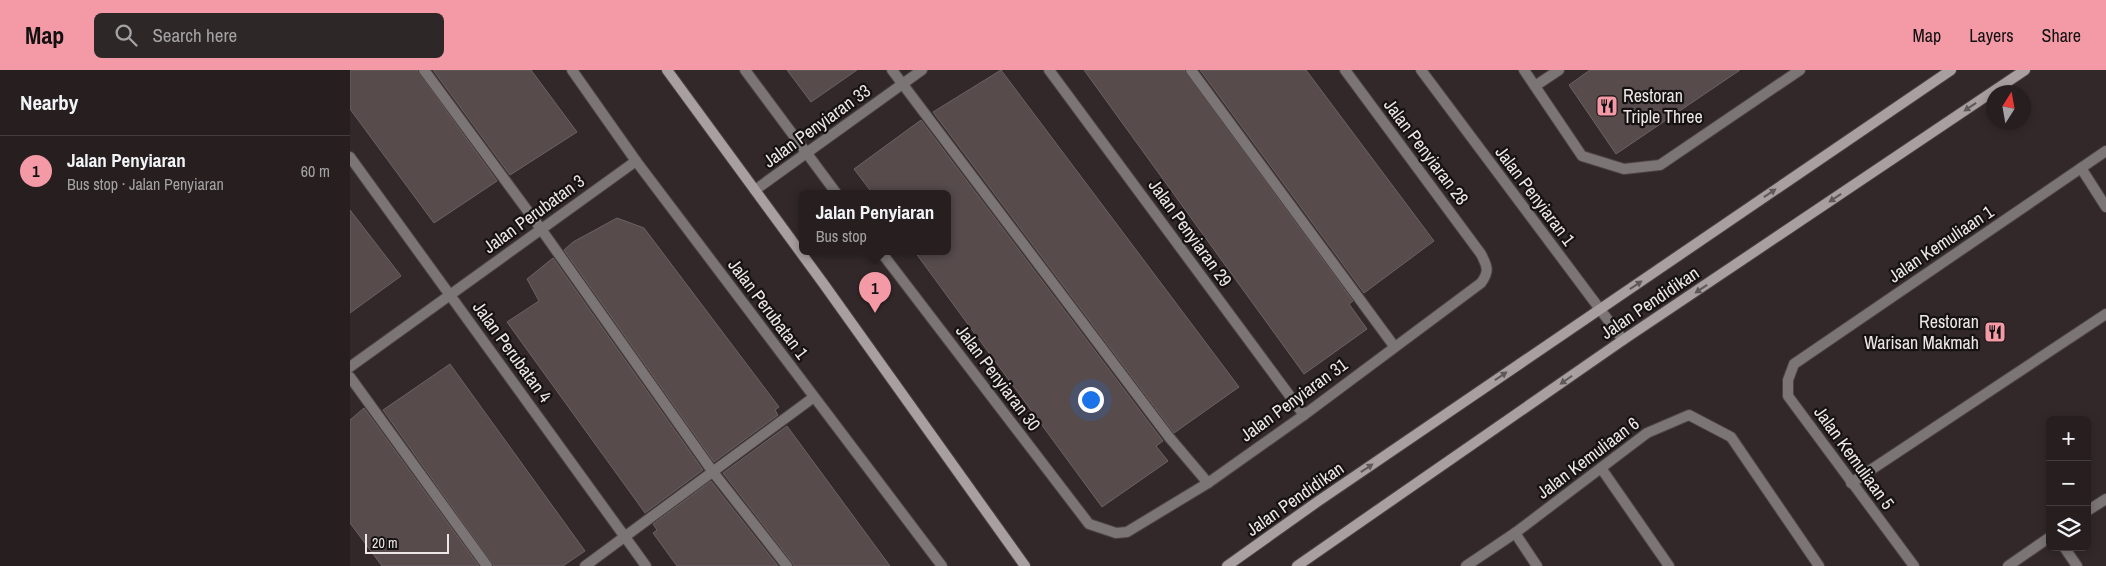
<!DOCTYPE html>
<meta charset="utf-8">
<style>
body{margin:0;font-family:"Archivo Narrow",sans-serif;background:#2e2728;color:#f1f3f6}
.controls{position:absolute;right:15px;bottom:15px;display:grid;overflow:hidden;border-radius:8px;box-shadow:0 2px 8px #0003}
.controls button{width:45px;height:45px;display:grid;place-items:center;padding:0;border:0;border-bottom:1px solid #423c3d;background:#261e1f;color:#f1f3f6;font:25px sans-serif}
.compass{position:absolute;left:1636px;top:15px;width:45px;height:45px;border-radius:50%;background:#261e1f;box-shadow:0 2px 8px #0003;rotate:11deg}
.scale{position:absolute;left:15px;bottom:12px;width:84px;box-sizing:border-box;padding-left:5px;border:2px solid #ede6e6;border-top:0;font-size:14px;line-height:18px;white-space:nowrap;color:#ede6e6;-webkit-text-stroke:4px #161212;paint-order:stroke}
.you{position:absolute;left:740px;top:329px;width:18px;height:18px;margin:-12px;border:4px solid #fff;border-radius:50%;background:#1a73e8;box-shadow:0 0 0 8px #1a73e833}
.badge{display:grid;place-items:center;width:32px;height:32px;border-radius:50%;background:#f49aa6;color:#111;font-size:16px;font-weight:700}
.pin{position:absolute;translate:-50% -41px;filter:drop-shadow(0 1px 2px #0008)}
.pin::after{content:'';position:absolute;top:26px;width:18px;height:15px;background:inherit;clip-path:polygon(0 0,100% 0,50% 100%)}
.popup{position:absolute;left:449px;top:120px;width:152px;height:65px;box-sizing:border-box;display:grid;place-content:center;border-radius:8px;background:#261e1f;filter:drop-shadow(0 1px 4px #0005);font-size:16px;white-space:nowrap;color:#a4a2a4}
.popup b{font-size:19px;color:#f1f3f6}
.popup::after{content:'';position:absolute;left:50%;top:100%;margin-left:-10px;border:10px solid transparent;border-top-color:#261e1f}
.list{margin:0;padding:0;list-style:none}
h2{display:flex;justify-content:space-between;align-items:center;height:65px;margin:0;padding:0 20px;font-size:21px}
h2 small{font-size:16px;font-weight:400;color:#a4a2a4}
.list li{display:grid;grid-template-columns:32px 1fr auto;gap:15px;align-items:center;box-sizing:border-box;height:70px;padding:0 20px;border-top:1px solid #423c3d}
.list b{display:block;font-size:19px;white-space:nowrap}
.list p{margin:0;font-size:16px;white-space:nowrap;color:#a4a2a4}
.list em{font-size:16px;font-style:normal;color:#a4a2a4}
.icon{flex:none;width:28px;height:28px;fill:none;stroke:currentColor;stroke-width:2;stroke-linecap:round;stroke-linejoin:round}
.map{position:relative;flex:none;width:1756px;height:496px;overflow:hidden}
header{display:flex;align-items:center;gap:30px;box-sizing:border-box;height:70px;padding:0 25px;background:#f49aa6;color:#111}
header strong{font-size:24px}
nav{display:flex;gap:28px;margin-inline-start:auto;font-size:18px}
.search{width:350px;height:45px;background:#2e2728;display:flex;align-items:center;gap:12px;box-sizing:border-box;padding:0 18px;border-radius:8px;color:#a4a2a4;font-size:19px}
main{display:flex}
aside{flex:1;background:#261e1f}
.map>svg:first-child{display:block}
.building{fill:#574b4c;stroke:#6d6162}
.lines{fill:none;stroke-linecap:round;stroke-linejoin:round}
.lane-casing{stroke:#4c4343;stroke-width:12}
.street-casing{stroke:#4c4343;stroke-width:12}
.secondary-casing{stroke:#4c4343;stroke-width:12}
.lane{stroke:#7b7576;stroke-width:10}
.street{stroke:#7b7576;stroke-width:10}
.secondary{stroke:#a89fa0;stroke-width:10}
.oneway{fill:#5f5859}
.labels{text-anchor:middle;stroke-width:4.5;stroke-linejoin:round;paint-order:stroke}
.poi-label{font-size:18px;fill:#ede6e6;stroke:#161212;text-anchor:start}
.street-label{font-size:18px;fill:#ede6e6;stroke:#161212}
</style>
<header>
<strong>Map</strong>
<div class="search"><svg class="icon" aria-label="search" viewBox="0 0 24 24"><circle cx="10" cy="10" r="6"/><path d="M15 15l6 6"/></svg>Search here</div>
<nav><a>Map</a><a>Layers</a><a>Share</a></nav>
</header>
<main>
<aside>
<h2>Nearby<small></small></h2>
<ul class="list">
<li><span class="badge">1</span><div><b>Jalan Penyiaran</b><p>Bus stop · Jalan Penyiaran</p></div><em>60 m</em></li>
</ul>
</aside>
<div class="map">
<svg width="1756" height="496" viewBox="0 0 1756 496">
<rect width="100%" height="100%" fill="#322829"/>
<g class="building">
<polygon points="0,0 67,0 147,111 84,153 0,39"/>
<polygon points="83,0 181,0 227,62 160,105"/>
<polygon points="437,0 507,0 461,32"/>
<polygon points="651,0 889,317 824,363 583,42"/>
<polygon points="734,0 834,0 1003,231 999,234 1017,259 954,304"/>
<polygon points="850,0 956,0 1084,171 1014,223"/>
<polygon points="1240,0 1390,0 1266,84 1219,15"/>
<polygon points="571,50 813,371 806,376 818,391 752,437 565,182 598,182 598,124 523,124 504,99"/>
<polygon points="0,140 51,206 0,243"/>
<polygon points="267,148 294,158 429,337 425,340 428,345 364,392 214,180 223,172"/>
<polygon points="203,188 353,400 295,443 157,252 189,231 177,209"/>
<polygon points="100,294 235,481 213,496 144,496 33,340"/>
<polygon points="14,338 129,496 32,496 0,453 0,350"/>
<polygon points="437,356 540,496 444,496 442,492 373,403"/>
<polygon points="361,411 428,496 327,496 303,463 307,460 303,454"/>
</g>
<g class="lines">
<g class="lane-casing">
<g id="lane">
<polyline points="74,0 191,159 363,402 437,496"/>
<polyline points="542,0 819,367 858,413"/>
<polyline points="841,0 1044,276"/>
<polyline points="1185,16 1209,0"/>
<polyline points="1731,98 1756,137"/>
<polyline points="0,307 137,496"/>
<polyline points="1251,398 1319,496"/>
<polyline points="1501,413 1756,244"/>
<polyline points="1714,477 1727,496"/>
</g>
</g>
<g class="street-casing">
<g id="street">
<polyline points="222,0 286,91 592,496"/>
<polyline points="395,0 487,124"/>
<polyline points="699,0 954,345"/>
<polyline points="1071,0 1273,270"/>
<polyline points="1174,0 1232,86 1274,99 1310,95 1450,0"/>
<polyline points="0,87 296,496"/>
<polyline points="405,120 572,0"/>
<path d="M531,182l208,272 27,9 11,-1 81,-49 96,-68 177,-132c9,-12 6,-17 0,-29l-136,-184"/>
<polyline points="0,297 286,91"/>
<polyline points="1737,441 1756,429"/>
<polyline points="1165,463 1187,496"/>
<polyline points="235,496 464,327"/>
<polyline points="1116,496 1165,463 1297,363 1339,345 1381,367 1469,496"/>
<polyline points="1564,496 1438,326 1438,310 1444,294 1756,81"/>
<polyline points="1658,496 1700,467"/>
</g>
</g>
<g class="secondary-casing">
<g id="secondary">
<polyline points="317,0 473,213 675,496"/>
<polyline points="877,496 967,432 1601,0"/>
<polyline points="947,496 1273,270 1675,0"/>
</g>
</g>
<use href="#lane" class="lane"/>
<use href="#street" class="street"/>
<use href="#secondary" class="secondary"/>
</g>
<defs><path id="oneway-solid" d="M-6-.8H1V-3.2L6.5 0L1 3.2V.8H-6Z" transform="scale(1.25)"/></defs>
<g class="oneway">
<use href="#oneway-solid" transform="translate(1620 37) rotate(146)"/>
<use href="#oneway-solid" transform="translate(1420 123) rotate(-34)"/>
<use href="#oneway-solid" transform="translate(1485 128) rotate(146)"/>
<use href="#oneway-solid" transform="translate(1286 215) rotate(-34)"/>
<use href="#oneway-solid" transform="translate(1351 219) rotate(146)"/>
<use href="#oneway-solid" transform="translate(1151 306) rotate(-34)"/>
<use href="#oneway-solid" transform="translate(1216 310) rotate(145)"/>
<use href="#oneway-solid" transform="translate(1017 398) rotate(-34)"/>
</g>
<defs>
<g id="restaurant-square" transform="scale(1.125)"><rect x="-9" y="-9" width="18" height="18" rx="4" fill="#f49aa6" stroke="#161212"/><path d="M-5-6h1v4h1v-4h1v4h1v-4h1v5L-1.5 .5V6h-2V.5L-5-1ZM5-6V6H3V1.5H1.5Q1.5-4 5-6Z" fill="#111"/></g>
</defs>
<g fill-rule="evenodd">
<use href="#restaurant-square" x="1257" y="36"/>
<use href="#restaurant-square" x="1645" y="262"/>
</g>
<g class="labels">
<g class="poi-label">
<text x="1273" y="32">Restoran<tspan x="1273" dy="21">Triple Three</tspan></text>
<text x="1629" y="258" text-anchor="end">Restoran<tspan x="1629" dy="21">Warisan Makmah</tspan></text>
</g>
<g class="street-label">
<text transform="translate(467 56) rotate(-36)" y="6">Jalan Penyiaran 33</text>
<text transform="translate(1076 82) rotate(53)" y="6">Jalan Penyiaran 28</text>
<text transform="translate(1185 126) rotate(53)" y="6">Jalan Penyiaran 1</text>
<text transform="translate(184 144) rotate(-36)" y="6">Jalan Perubatan 3</text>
<text transform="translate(840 163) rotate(54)" y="6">Jalan Penyiaran 29</text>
<text transform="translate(1591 174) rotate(-34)" y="6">Jalan Kemuliaan 1</text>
<text transform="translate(1300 233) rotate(-34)" y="6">Jalan Pendidikan</text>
<text transform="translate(418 239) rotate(53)" y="6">Jalan Perubatan 1</text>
<text transform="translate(162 282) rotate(54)" y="6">Jalan Perubatan 4</text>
<text transform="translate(648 308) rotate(53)" y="6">Jalan Penyiaran 30</text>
<text transform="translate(944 330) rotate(-36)" y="6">Jalan Penyiaran 31</text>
<text transform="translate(1238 388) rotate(-37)" y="6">Jalan Kemuliaan 6</text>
<text transform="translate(1504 388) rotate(54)" y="6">Jalan Kemuliaan 5</text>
<text transform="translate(945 429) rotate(-35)" y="6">Jalan Pendidikan</text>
</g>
</g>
</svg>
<div class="controls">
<button>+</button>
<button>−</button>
<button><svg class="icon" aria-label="layers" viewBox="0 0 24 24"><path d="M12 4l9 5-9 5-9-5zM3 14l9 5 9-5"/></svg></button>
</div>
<svg class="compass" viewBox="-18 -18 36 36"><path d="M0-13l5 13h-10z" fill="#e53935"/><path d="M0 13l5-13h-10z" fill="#a4a2a4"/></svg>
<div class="scale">20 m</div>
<div class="you"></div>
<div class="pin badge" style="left:525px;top:243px">1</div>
<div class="popup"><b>Jalan Penyiaran</b>Bus stop</div>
</div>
</main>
